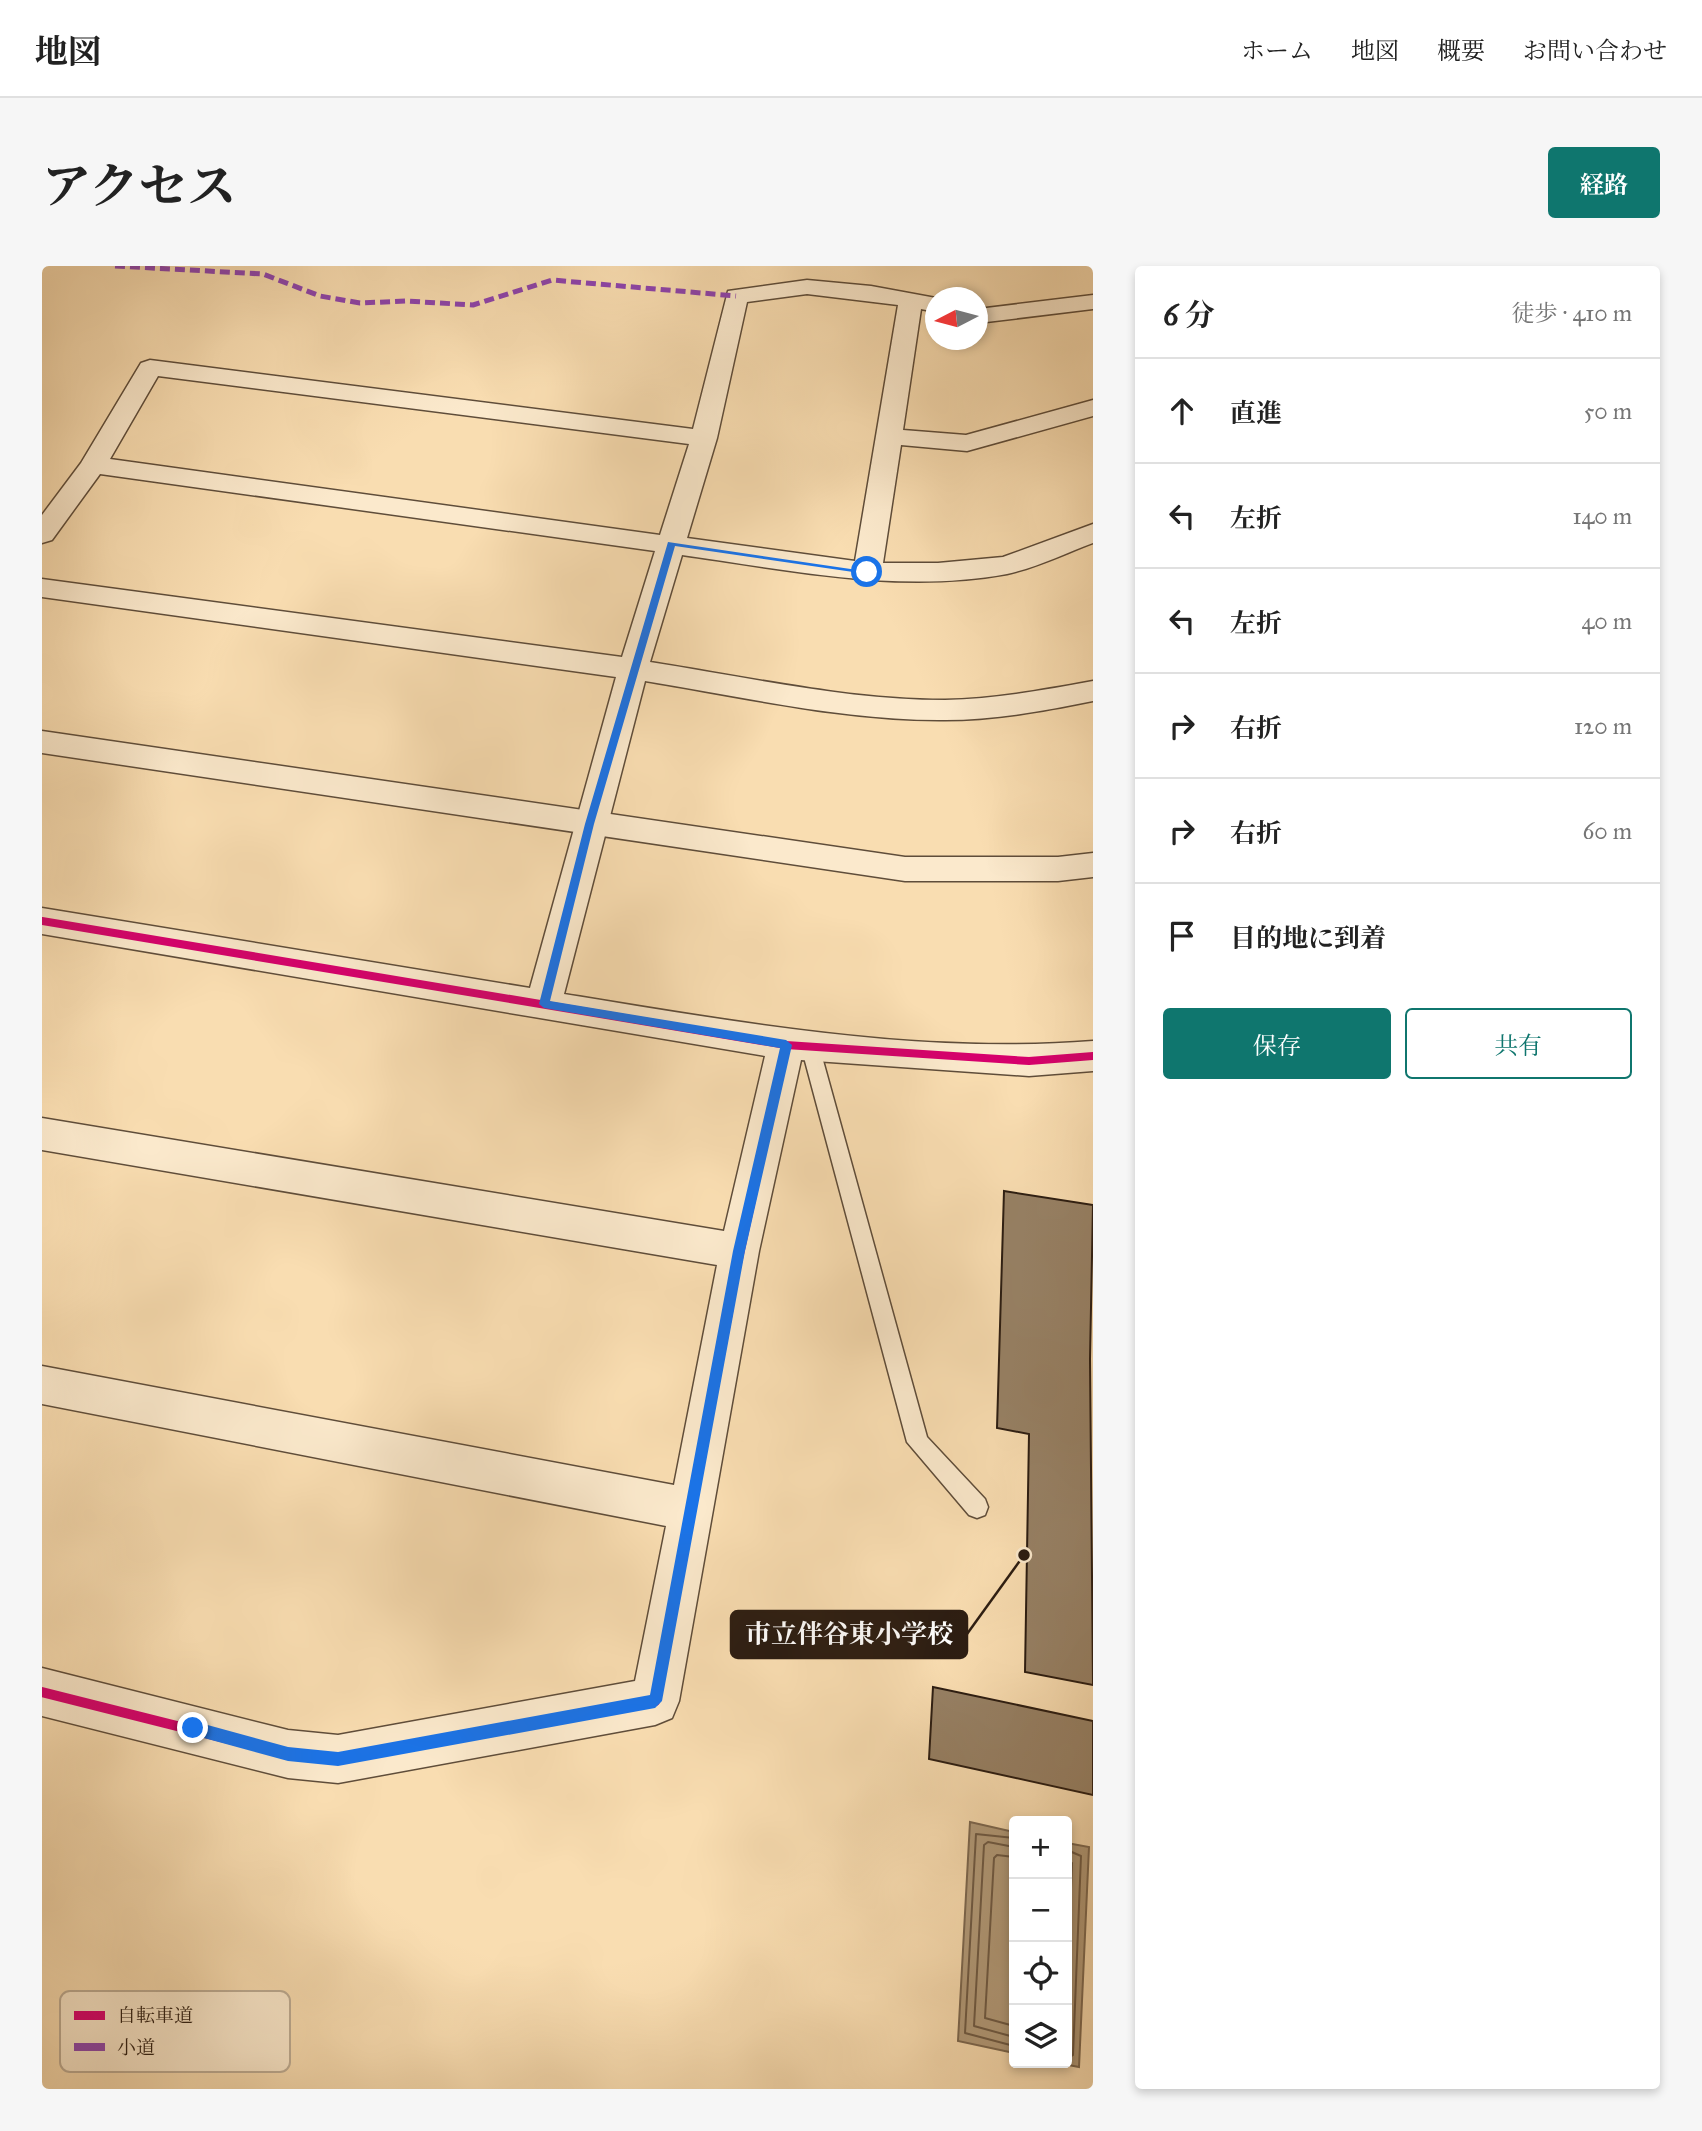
<!DOCTYPE html>
<html lang="ja">
<meta charset="utf-8">
<style>
body{margin:0;font-family:"IM FELL Great Primer","Noto Serif JP",serif;background:#f6f6f6;color:#222}
.controls{position:absolute;right:21px;bottom:21px;display:grid;overflow:hidden;border-radius:7px;box-shadow:0 4px 10px #0003}
.controls button{width:63px;height:63px;display:grid;place-items:center;padding:0;border:0;border-bottom:2px solid #e0e0e0;background:#fff;color:#222;font:35px sans-serif}
.compass{position:absolute;left:883px;top:21px;width:63px;height:63px;border-radius:50%;background:#fff;box-shadow:0 4px 10px #0003;rotate:264deg}
.stop{position:absolute;width:21px;height:21px;margin:-16px;border:5px solid #1a73e8;border-radius:50%;background:#fff}
.stop.end{background:#1a73e8;border-color:#fff;box-shadow:0 2px 7px #0008}
.list{margin:0;padding:0;list-style:none}
h2{display:flex;justify-content:space-between;align-items:center;height:91px;margin:0;padding:0 28px;font-size:30px}
h2 small{font-size:23px;font-weight:400;color:#767676}
.list li{display:grid;grid-template-columns:46px 1fr auto;gap:21px;align-items:center;box-sizing:border-box;height:105px;padding:0 28px;border-top:2px solid #e0e0e0}
.list b{display:block;font-size:26px;white-space:nowrap}
.list em{font-size:23px;font-style:normal;color:#767676}
.actions{display:flex;gap:14px;padding:21px 28px}
.actions a{flex:1;padding:16px 0;border:2px solid #0f766e;border-radius:7px;text-align:center;font-size:24px;color:#0f766e}
.actions .main{background:#0f766e;color:#fff}
.icon{flex:none;width:38px;height:38px;fill:none;stroke:currentColor;stroke-width:2;stroke-linecap:round;stroke-linejoin:round}
.map{position:relative;flex:none;width:1051px;height:1823px;overflow:hidden;border-radius:7px}
header{display:flex;align-items:center;gap:42px;box-sizing:border-box;height:98px;padding:0 35px;background:#fff;border-bottom:2px solid #e0e0e0}
header strong{font-size:33px}
nav{display:flex;gap:38px;margin-inline-start:auto;font-size:24px}
.intro{display:flex;align-items:center;justify-content:space-between;box-sizing:border-box;height:168px;padding:0 42px}
h1{margin:0;font-size:49px}
.button{padding:18px 32px;border-radius:7px;background:#0f766e;color:#fff;font-size:24px;font-weight:700}
main{display:flex;gap:42px;padding:0 42px}
aside{flex:1;background:#fff;border-radius:7px;box-shadow:0 4px 10px #0003}
.map>svg:first-child{display:block}
.water{fill:#b39c7b;stroke:#7d6951;stroke-width:2}
.lines{fill:none;stroke-linecap:round;stroke-linejoin:round}
.shore{stroke:#705c46;stroke-width:2}
.building{fill:#978165;stroke:#2c1d12;stroke-width:2}
.service-casing{stroke:#5f4d3a;stroke-width:3}
.minor-casing{stroke:#5f4d3a;stroke-width:3}
.tertiary-casing{stroke:#5f4d3a;stroke-width:3}
.service{fill:#fbe9cc;fill-rule:evenodd}
.minor{fill:#fbe9cc;fill-rule:evenodd}
.tertiary{fill:#fbe9cc;fill-rule:evenodd}
.quiet{stroke:#8e44ad;stroke-width:5;stroke-dasharray:10 5;stroke-linecap:butt}
.cycleway-far1-casing{stroke:#fbe9cc;stroke-width:12}
.cycleway-casing{stroke:#fbe9cc;stroke-width:15}
.cycleway-far1{stroke:#d6006c;stroke-width:8}
.cycleway{stroke:#d6006c;stroke-width:10}
.route{fill:#1a73e8}
.key{fill:#fbe9cc;stroke:#bdac94;stroke-width:2}
.key-label{font-size:19px;fill:#2c1d12}
.leader{fill:none;stroke:#2c1d12;stroke-width:2.5}
.callout-dot{fill:#2c1d12;stroke:#fbe9cc;stroke-width:2.5}
.callout{fill:#2c1d12;stroke:#2c1d12;stroke-width:2.5}
.callout-label{font-size:26px;text-anchor:middle;font-weight:bold;fill:#fff}
</style>
<header>
<strong>地図</strong>
<nav><a>ホーム</a><a>地図</a><a>概要</a><a>お問い合わせ</a></nav>
</header>
<div class="intro"><h1>アクセス</h1><a class="button">経路</a></div>
<main>
<div class="map">
<svg width="1051" height="1823" viewBox="0 0 1051 1823">
<rect width="100%" height="100%" fill="#f9ddb1"/>
<filter id="stains"><feTurbulence type="fractalNoise" baseFrequency=".00286" numOctaves="4"/><feColorMatrix values="0 0 0 0 .2 0 0 0 0 .09 0 0 0 0 .02 0 0 0 .5 -.17"/></filter>
<radialGradient id="worn" r=".72"><stop offset=".6" stop-color="#630" stop-opacity="0"/><stop offset="1" stop-color="#630" stop-opacity=".3"/></radialGradient>
<g class="water">
<polygon points="928,1556 972,1566 972,1787 916,1775"/>
<polygon points="1025,1577 1047,1581 1037,1801 1016,1797 1025,1797"/>
</g>
<g class="lines">
<g class="shore">
<polyline points="972,1572 934,1568 923,1767 972,1780"/>
<polyline points="972,1581 946,1576 942,1579 932,1760 972,1771"/>
<polyline points="1025,1584 1039,1590 1031,1789 1025,1792"/>
<polyline points="972,1591 955,1589 952,1592 943,1752 972,1760"/>
<polyline points="1025,1593 1030,1597 1025,1724"/>
</g>
</g>
<g class="building">
<polygon points="962,925 1051,939 1048,1093 1051,1419 983,1406 987,1168 955,1162"/>
<polygon points="891,1421 1051,1455 1051,1529 887,1493"/>
</g>
<g class="lines">
<g class="service-casing">
<polygon id="service" points="768,773 777,780 885,1171 943,1233 946,1241 943,1249 935,1252 927,1249 865,1176 759,780"/>
</g>
<g class="minor-casing">
<g id="minor">
<path d="M765,14l64,6 65,12v14l-15,-3 -18,121 63,5 127,-35v16l-126,35 -66,-6 -18,118h55l65,-6 90,-33v19c-27,10 -57,25 -86,31 -108,20 -218,-4 -325,-19l-32,107c97,15 197,38 295,38 50,-1 99,-10 148,-19v20c-49,10 -98,19 -148,19 -100,1 -201,-23 -300,-39l-81,313c173,28 354,61 529,47v30l-64,5 -228,-16 -42,191 -80,450 -7,17 -17,7 -317,58 -50,-5 -246,-62v-48l246,62 50,5 297,-54 31,-155 -624,-122v-38l632,119 43,-220 -675,-115v-32l682,113 41,-175 -723,-122v-26l488,80 86,-311 -574,-80v-18l580,78 33,-106 -555,-77 -48,66 -10,3v-28l39,-52 60,-100 9,-3 543,69 35,-138zM765,28l91,11 -43,256 -168,-23 30,-100 30,-136zM116,110l531,68 -29,91 -550,-76z"/>
<polygon points="1051,29 1051,43 936,57 936,43"/>
</g>
</g>
<g class="tertiary-casing">
<polygon id="tertiary" points="0,465 863,591 1016,591 1051,587 1051,611 1016,615 863,615 0,487"/>
</g>
<use href="#service" class="service"/>
<use href="#minor" class="minor"/>
<use href="#tertiary" class="tertiary"/>
<polyline class="quiet" points="73,0 221,8 278,30 318,37 364,35 431,39 510,14 694,30"/>
<g class="cycleway-far1-casing">
<g id="cycleway-far1">
<polyline points="0,655 744,779 987,795 1051,790"/>
<polyline points="686,1043 744,779"/>
</g>
</g>
<g class="cycleway-casing">
<polyline id="cycleway" points="0,1426 246,1488 296,1493 613,1435 687,1041"/>
</g>
<use href="#cycleway-far1" class="cycleway-far1"/>
<use href="#cycleway" class="cycleway"/>
</g>
<polygon class="route" points="626,276 829,306 825,308 633,280 552,558 508,735 744,774 750,779 703,985 620,1435 613,1442 296,1500 246,1495 151,1469 144,1462 151,1455 246,1481 296,1486 608,1429 691,985 738,782 502,742 497,738 543,558"/>
<rect x="18" y="1725" width="230" height="81" rx="10" class="key"/>
<rect x="32" y="1745" width="31" height="9" fill="#d6006c"/>
<rect x="32" y="1777" width="31" height="8" fill="#8e44ad"/>
<g class="key-label">
<text x="75" y="1756">自転車道</text>
<text x="75" y="1788">小道</text>
</g>
<path class="leader" d="M982 1289L925 1368"/>
<circle class="callout-dot" cx="982" cy="1289" r="7"/>
<rect class="callout" x="689" y="1345" width="236" height="47" rx="7"/>
<g class="callout-label">
<text x="807" y="1377">市立伴谷東小学校</text>
</g>
<rect width="100%" height="100%" filter="url(#stains)"/>
<rect width="100%" height="100%" fill="url(#worn)"/>
</svg>
<div class="controls">
<button>+</button>
<button>−</button>
<button><svg class="icon" aria-label="locate" viewBox="0 0 24 24"><circle cx="12" cy="12" r="6"/><path d="M12 2v4M12 18v4M2 12h4M18 12h4"/></svg></button>
<button><svg class="icon" aria-label="layers" viewBox="0 0 24 24"><path d="M12 4l9 5-9 5-9-5zM3 14l9 5 9-5"/></svg></button>
</div>
<svg class="compass" viewBox="-18 -18 36 36"><path d="M0-13l5 13h-10z" fill="#e53935"/><path d="M0 13l5-13h-10z" fill="#767676"/></svg>
<div class="stop" style="left:825px;top:306px"></div>
<div class="stop end" style="left:151px;top:1462px"></div>
</div>
<aside>
<h2>6 分<small>徒歩 · 410 m</small></h2>
<ul class="list">
<li><svg class="icon" aria-label="ahead" viewBox="0 0 24 24"><path d="M12 20V5M6 11l6-6 6 6"/></svg><div><b>直進</b></div><em>50 m</em></li>
<li><svg class="icon" aria-label="left" viewBox="0 0 24 24"><path d="M17 20v-9H6M10 6l-5 5 5 5"/></svg><div><b>左折</b></div><em>140 m</em></li>
<li><svg class="icon" aria-label="left" viewBox="0 0 24 24"><path d="M17 20v-9H6M10 6l-5 5 5 5"/></svg><div><b>左折</b></div><em>40 m</em></li>
<li><svg class="icon" aria-label="right" viewBox="0 0 24 24"><path d="M7 20v-9h11M14 6l5 5-5 5"/></svg><div><b>右折</b></div><em>120 m</em></li>
<li><svg class="icon" aria-label="right" viewBox="0 0 24 24"><path d="M7 20v-9h11M14 6l5 5-5 5"/></svg><div><b>右折</b></div><em>60 m</em></li>
<li><svg class="icon" aria-label="arrive" viewBox="0 0 24 24"><path d="M6 21V4h12l-3 4 3 4H6"/></svg><div><b>目的地に到着</b></div></li>
</ul>
<div class="actions"><a class="main">保存</a><a>共有</a></div>
</aside>
</main>
